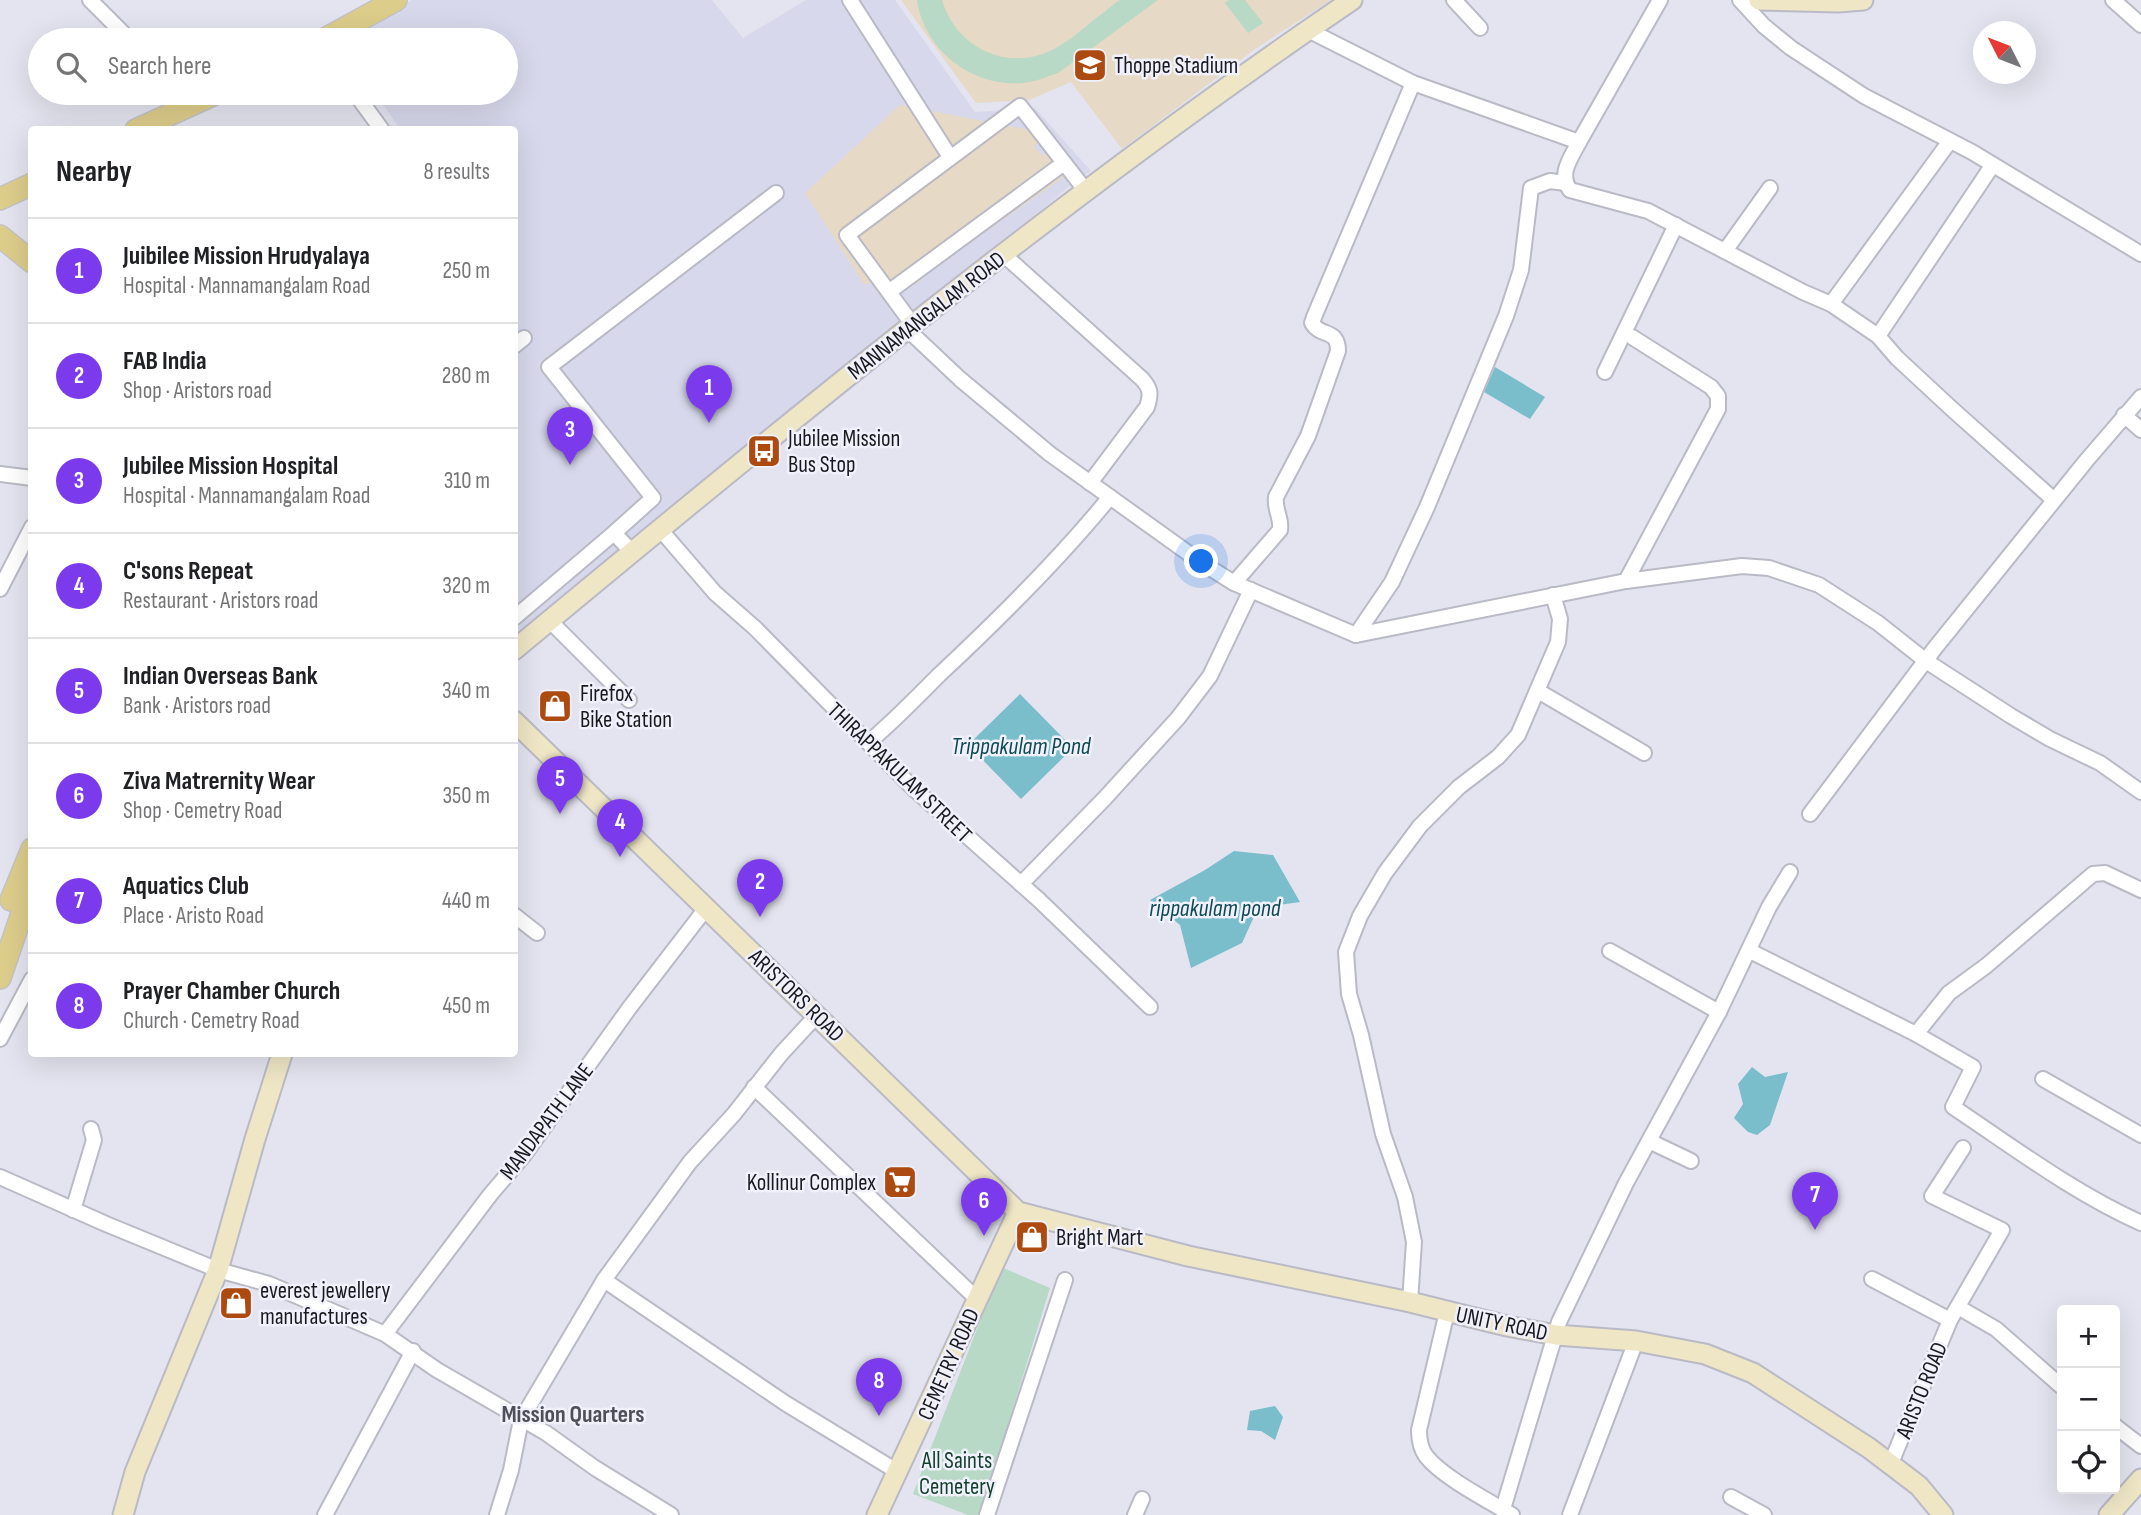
<!DOCTYPE html>
<meta charset="utf-8">
<style>
body{margin:0;font-family:"Sofia Sans Condensed",sans-serif;background:#f6f6f6;color:#202124}
.controls{position:absolute;right:21px;bottom:21px;display:grid;overflow:hidden;border-radius:7px;box-shadow:0 7px 28px #0002}
.controls button{width:63px;height:63px;display:grid;place-items:center;padding:0;border:0;border-bottom:2px solid #e0e0e0;background:#fff;color:#202124;font:35px sans-serif}
.compass{position:absolute;left:1973px;top:21px;width:63px;height:63px;border-radius:50%;background:#fff;box-shadow:0 7px 28px #0002;rotate:312deg}
.you{position:absolute;left:1202px;top:562px;width:24px;height:24px;margin:-18px;border:5px solid #fff;border-radius:50%;background:#1a73e8;box-shadow:0 0 0 10px #1a73e833}
.badge{display:grid;place-items:center;width:46px;height:46px;border-radius:50%;background:#7c3aed;color:#fff;font-size:23px;font-weight:700}
.pin{position:absolute;translate:-50% -58px;filter:drop-shadow(0 2px 4px #0008)}
.pin::after{content:'';position:absolute;top:37px;width:24px;height:21px;background:inherit;clip-path:polygon(0 0,100% 0,50% 100%)}
.list{margin:0;padding:0;list-style:none}
h2{display:flex;justify-content:space-between;align-items:center;height:91px;margin:0;padding:0 28px;font-size:30px}
h2 small{font-size:23px;font-weight:400;color:#757577}
.list li{display:grid;grid-template-columns:46px 1fr auto;gap:21px;align-items:center;box-sizing:border-box;height:105px;padding:0 28px;border-top:2px solid #e0e0e0}
.list b{display:block;font-size:26px;white-space:nowrap}
.list p{margin:0;font-size:23px;white-space:nowrap;color:#757577}
.list em{font-size:23px;font-style:normal;color:#757577}
.icon{flex:none;width:38px;height:38px;fill:none;stroke:currentColor;stroke-width:2;stroke-linecap:round;stroke-linejoin:round}
.map{position:relative;flex:none;width:2141px;height:1515px;overflow:hidden}
.search{position:absolute;background:#fff;box-shadow:0 7px 28px #0002;left:28px;top:28px;width:490px;height:77px;display:flex;align-items:center;gap:18px;box-sizing:border-box;padding:0 24px;border-radius:38px;color:#757577;font-size:26px}
.panel{position:absolute;background:#fff;box-shadow:0 7px 28px #0002;left:28px;top:126px;width:490px;height:931px;border-radius:7px}
.map>svg:first-child{display:block}
.built{fill:#d7d8eb}
.education{fill:#e6d9c5}
.green{fill:#b8d9c6}
.water{fill:#7abdcb}
.lines{fill:none;stroke-linecap:round;stroke-linejoin:round}
.street-casing{stroke:#b9bac5;stroke-width:18}
.secondary-casing{stroke:#b9bac5;stroke-width:23}
.primary-casing{stroke:#c3c3c4;stroke-width:24}
.street{stroke:#fff;stroke-width:14}
.secondary{stroke:#eee6c5;stroke-width:19}
.primary{stroke:#ddcd8b;stroke-width:21}
.labels{text-anchor:middle;stroke-width:5;stroke-linejoin:round;paint-order:stroke}
.poi-label{font-size:23px;fill:#1a1a1e;stroke:#f0f1fc;text-anchor:start}
.street-label{font-size:23px;fill:#1a1a1e;stroke:#f0f1fc}
.park-label{font-size:23px;fill:#133f2a;stroke:#f0f1fc}
.water-label{font-size:24px;font-style:italic;fill:#0e4a55;stroke:#f0f1fc}
.neighbourhood-label{font-size:24px;font-weight:bold;fill:#4f4f59;stroke:#f0f1fc}
</style>
<div class="map">
<svg width="2141" height="1515" viewBox="0 0 2141 1515">
<rect width="100%" height="100%" fill="#e3e4ef"/>
<polygon class="built" points="412,0 712,0 743,38 806,0 895,0 975,112 1035,108 1091,171 1072,184 979,262 864,350 659,515 610,560 515,637 514,130 400,129 375,93 506,93 506,40 346,40"/>
<g class="education">
<polygon points="901,0 1331,0 1255,49 1122,149 1071,82 1029,100 976,103"/>
<polygon points="900,105 1046,133 1034,147 1043,156 1058,143 1078,167 936,267 928,258 914,268 923,280 900,292 892,282 864,284 805,193"/>
</g>
<g class="green">
<path d="M917,0h25c14,48 66,73 112,49 19,-10 36,-27 53,-39 3,-3 9,-8 13,-10 10,0 27,0 38,0l-100,73c-12,4 -23,9 -36,10 -50,4 -98,-33 -105,-83z"/>
<polygon points="1229,0 1245,0 1263,23 1248,33 1225,3"/>
<polygon points="1001,1267 1050,1288 980,1515 968,1515 913,1494"/>
</g>
<g class="water">
<polygon points="1495,367 1545,397 1530,419 1484,392"/>
<polygon points="1020,694 1073,748 1021,799 968,745"/>
<polygon points="1234,851 1273,855 1300,902 1258,908 1242,943 1191,968 1180,925 1150,900 1205,870"/>
<polygon points="1752,1067 1765,1077 1788,1072 1770,1125 1757,1135 1748,1132 1734,1118 1743,1104 1738,1084"/>
<polygon points="1275,1406 1283,1417 1275,1440 1261,1431 1247,1430 1250,1411"/>
</g>
<g class="lines">
<g class="street-casing">
<g id="street">
<polyline points="90,0 130,40"/>
<polyline points="850,0 950,157"/>
<polyline points="1454,0 1480,28"/>
<polyline points="1740,0 1764,26 1791,48 1864,96 1972,152 2141,254"/>
<polyline points="2113,0 2141,25"/>
<polyline points="1308,30 1413,83 1579,142 1660,0"/>
<polyline points="166,93 178,111"/>
<polyline points="355,93 382,130"/>
<path d="M1579,142c-8,16 -21,32 -9,48l78,21 155,81 28,12 47,32 19,22 55,51 102,91"/>
<polyline points="1725,251 1770,188"/>
<path d="M1003,254l139,125c9,10 9,15 5,28l-57,76"/>
<polyline points="890,291 1064,163"/>
<polyline points="1831,304 1950,141"/>
<polyline points="913,325 847,235 1020,106 1086,191"/>
<polyline points="907,329 960,379 1050,454 1202,563 1234,583 1356,635 1626,581 1742,566 1769,568 1819,585 1878,623 1926,661 2011,716 2050,739 2100,763 2141,792"/>
<polyline points="1878,336 1992,166"/>
<polyline points="514,346 524,338"/>
<polyline points="1605,372 1676,225"/>
<polyline points="2124,415 2141,430"/>
<polyline points="0,474 32,478"/>
<polyline points="659,528 715,593 755,628 913,788 1039,900 1150,1007"/>
<polyline points="614,533 653,498 549,367 776,193"/>
<polyline points="1626,581 1718,409 1718,396 1711,387 1632,337"/>
<path d="M1234,583l46,-53c2,-12 -6,-21 -4,-33l32,-61 30,-85c0,-23 -17,-13 -26,-28l2,-6 99,-234"/>
<polyline points="0,589 32,527"/>
<polyline points="514,618 614,533 632,552"/>
<polyline points="550,621 629,700"/>
<polyline points="1356,635 1392,582 1427,507 1506,316 1521,270 1531,188 1550,181 1565,183"/>
<polyline points="1538,691 1644,753"/>
<path d="M869,742c25,-21 47,-44 70,-67 60,-56 119,-114 171,-178"/>
<polyline points="1810,814 1935,648 2086,461 2141,397"/>
<polyline points="1021,884 1105,798 1178,718 1210,676 1251,590"/>
<path d="M2141,890l-36,-17 -12,1 -107,92 -37,27 -33,41 57,33 -20,40c60,40 121,86 188,116"/>
<polyline points="514,915 537,933"/>
<polyline points="1610,951 1719,1012"/>
<polyline points="1750,951 1916,1034"/>
<polyline points="0,1039 32,979"/>
<polyline points="2043,1079 2141,1135"/>
<polyline points="754,1087 977,1299"/>
<polyline points="1649,1141 1691,1161"/>
<polyline points="0,1177 106,1224 218,1270 269,1284 385,1334 437,1370 546,1433 595,1468 671,1515"/>
<polyline points="73,1210 94,1140 91,1129"/>
<polyline points="1872,1279 1950,1320 1891,1463"/>
<polyline points="604,1280 785,1403 898,1472"/>
<polyline points="1410,1302 1414,1242 1405,1197 1383,1134 1361,1035 1349,994 1346,952 1360,916 1385,873 1420,826 1459,787 1498,757 1518,735 1558,642 1560,619 1553,595"/>
<polyline points="1958,1307 1996,1329 2062,1387"/>
<path d="M1447,1312l-28,118c0,10 1,18 7,26 16,21 63,45 86,59"/>
<polyline points="1950,1320 2002,1230 1932,1196 1963,1148"/>
<polyline points="385,1334 490,1195 524,1155 630,1007 707,907"/>
<polyline points="2115,1426 2141,1446"/>
<polyline points="1731,1497 1764,1515"/>
<polyline points="1503,1509 1559,1322 1626,1183 1719,1012 1769,907 1790,872"/>
<polyline points="325,1515 413,1351"/>
<polyline points="497,1515 511,1470 521,1420 604,1280 690,1162 734,1114 781,1054 817,1015"/>
<polyline points="987,1515 1065,1280"/>
<polyline points="1135,1515 1142,1499"/>
<polyline points="1570,1515 1636,1341"/>
</g>
</g>
<g class="secondary-casing">
<g id="secondary">
<polyline points="1759,0 1838,2 1863,0"/>
<path d="M514,650c272,-226 545,-451 838,-650"/>
<polyline points="514,721 1018,1212 1188,1256 1410,1302 1507,1326 1556,1335 1636,1341 1705,1354 1753,1373 1869,1448 1919,1486 1943,1515"/>
<polyline points="123,1515 135,1472 218,1270 255,1139 282,1054"/>
<polyline points="877,1515 1018,1212"/>
<polyline points="2109,1515 2141,1479"/>
</g>
</g>
<g class="primary-casing">
<g id="primary">
<polyline points="323,40 396,0"/>
<polyline points="136,130 217,93"/>
<polyline points="0,199 32,184"/>
<polyline points="0,236 32,262"/>
<polyline points="11,900 32,849"/>
<polyline points="0,978 32,884"/>
</g>
</g>
<use href="#street" class="street"/>
<use href="#secondary" class="secondary"/>
<use href="#primary" class="primary"/>
</g>
<defs>
<g id="school-square" transform="scale(1.75)"><rect x="-9" y="-9" width="18" height="18" rx="4" fill="#ad4a10" stroke="#f0f1fc"/><path d="M0-5L7-2L0 1L-7-2ZM-4 1L0 2.5L4 1V4Q0 6-4 4Z" fill="#fff"/></g>
<g id="bus-square" transform="scale(1.75)"><rect x="-9" y="-9" width="18" height="18" rx="4" fill="#ad4a10" stroke="#f0f1fc"/><path d="M-5-6H5V4H4V6H2V4H-2V6H-4V4H-5ZM-3.5-4V0h7V-4ZM-3.5 1.2v1.5H-2V1.2ZM2 1.2v1.5H3.5V1.2Z" fill="#fff"/></g>
<g id="shop-square" transform="scale(1.75)"><rect x="-9" y="-9" width="18" height="18" rx="4" fill="#ad4a10" stroke="#f0f1fc"/><path d="M-5-2.5h2.3a2.7 3.5 0 0 1 5.4 0H5L5.5 6h-11ZM-1.5-2.5h3a1.5 2.3 0 0 0-3 0Z" fill="#fff"/></g>
<g id="supermarket-square" transform="scale(1.75)"><rect x="-9" y="-9" width="18" height="18" rx="4" fill="#ad4a10" stroke="#f0f1fc"/><path d="M-6-5.5h2.5l.6 2H6L4.5 2H-2.5L-4.4-4H-6ZM-1.5 3.2a1.3 1.3 0 1 0 .1 0ZM3 3.2a1.3 1.3 0 1 0 .1 0Z" fill="#fff"/></g>
</defs>
<g fill-rule="evenodd">
<use href="#school-square" x="1090" y="65"/>
<use href="#bus-square" x="764" y="451"/>
<use href="#shop-square" x="555" y="706"/>
<use href="#supermarket-square" x="900" y="1182"/>
<use href="#shop-square" x="1032" y="1237"/>
<use href="#shop-square" x="236" y="1303"/>
</g>
<g class="labels">
<g class="poi-label">
<text x="1114" y="73">Thoppe Stadium</text>
<text x="788" y="446">Jubilee Mission<tspan x="788" dy="26">Bus Stop</tspan></text>
<text x="580" y="701">Firefox<tspan x="580" dy="26">Bike Station</tspan></text>
<text x="876" y="1190" text-anchor="end">Kollinur Complex</text>
<text x="1056" y="1245">Bright Mart</text>
<text x="260" y="1298">everest jewellery<tspan x="260" dy="26">manufactures</tspan></text>
</g>
<g class="street-label">
<text transform="translate(926 315) rotate(-38)" y="8">MANNAMANGALAM ROAD</text>
<text transform="translate(900 772) rotate(44)" y="8">THIRAPPAKULAM STREET</text>
<text transform="translate(797 995) rotate(44)" y="8">ARISTORS ROAD</text>
<text transform="translate(546 1121) rotate(-53)" y="8">MANDAPATH LANE</text>
<text transform="translate(1502 1323) rotate(12)" y="8">UNITY ROAD</text>
<text transform="translate(948 1364) rotate(-66)" y="8">CEMETRY ROAD</text>
<text transform="translate(1921 1390) rotate(-68)" y="8">ARISTO ROAD</text>
</g>
<g class="park-label">
<text x="957" y="1468">All Saints<tspan x="957" dy="26">Cemetery</tspan></text>
</g>
<g class="water-label">
<text x="1021" y="754">Trippakulam Pond</text>
<text x="1215" y="916">rippakulam pond</text>
</g>
<g class="neighbourhood-label">
<text x="573" y="1422">Mission Quarters</text>
</g>
</g>
</svg>
<div class="controls">
<button>+</button>
<button>−</button>
<button><svg class="icon" aria-label="locate" viewBox="0 0 24 24"><circle cx="12" cy="12" r="6"/><path d="M12 2v4M12 18v4M2 12h4M18 12h4"/></svg></button>
</div>
<svg class="compass" viewBox="-18 -18 36 36"><path d="M0-13l5 13h-10z" fill="#e53935"/><path d="M0 13l5-13h-10z" fill="#757577"/></svg>
<div class="you"></div>
<div class="pin badge" style="left:709px;top:423px">1</div>
<div class="pin badge" style="left:760px;top:917px">2</div>
<div class="pin badge" style="left:570px;top:465px">3</div>
<div class="pin badge" style="left:620px;top:857px">4</div>
<div class="pin badge" style="left:560px;top:814px">5</div>
<div class="pin badge" style="left:984px;top:1236px">6</div>
<div class="pin badge" style="left:1815px;top:1230px">7</div>
<div class="pin badge" style="left:879px;top:1416px">8</div>
<div class="search"><svg class="icon" aria-label="search" viewBox="0 0 24 24"><circle cx="10" cy="10" r="6"/><path d="M15 15l6 6"/></svg>Search here</div>
<section class="panel">
<h2>Nearby<small>8 results</small></h2>
<ul class="list">
<li><span class="badge">1</span><div><b>Juibilee Mission Hrudyalaya</b><p>Hospital · Mannamangalam Road</p></div><em>250 m</em></li>
<li><span class="badge">2</span><div><b>FAB India</b><p>Shop · Aristors road</p></div><em>280 m</em></li>
<li><span class="badge">3</span><div><b>Jubilee Mission Hospital</b><p>Hospital · Mannamangalam Road</p></div><em>310 m</em></li>
<li><span class="badge">4</span><div><b>C'sons Repeat</b><p>Restaurant · Aristors road</p></div><em>320 m</em></li>
<li><span class="badge">5</span><div><b>Indian Overseas Bank</b><p>Bank · Aristors road</p></div><em>340 m</em></li>
<li><span class="badge">6</span><div><b>Ziva Matrernity Wear</b><p>Shop · Cemetry Road</p></div><em>350 m</em></li>
<li><span class="badge">7</span><div><b>Aquatics Club</b><p>Place · Aristo Road</p></div><em>440 m</em></li>
<li><span class="badge">8</span><div><b>Prayer Chamber Church</b><p>Church · Cemetry Road</p></div><em>450 m</em></li>
</ul>
</section>
</div>
